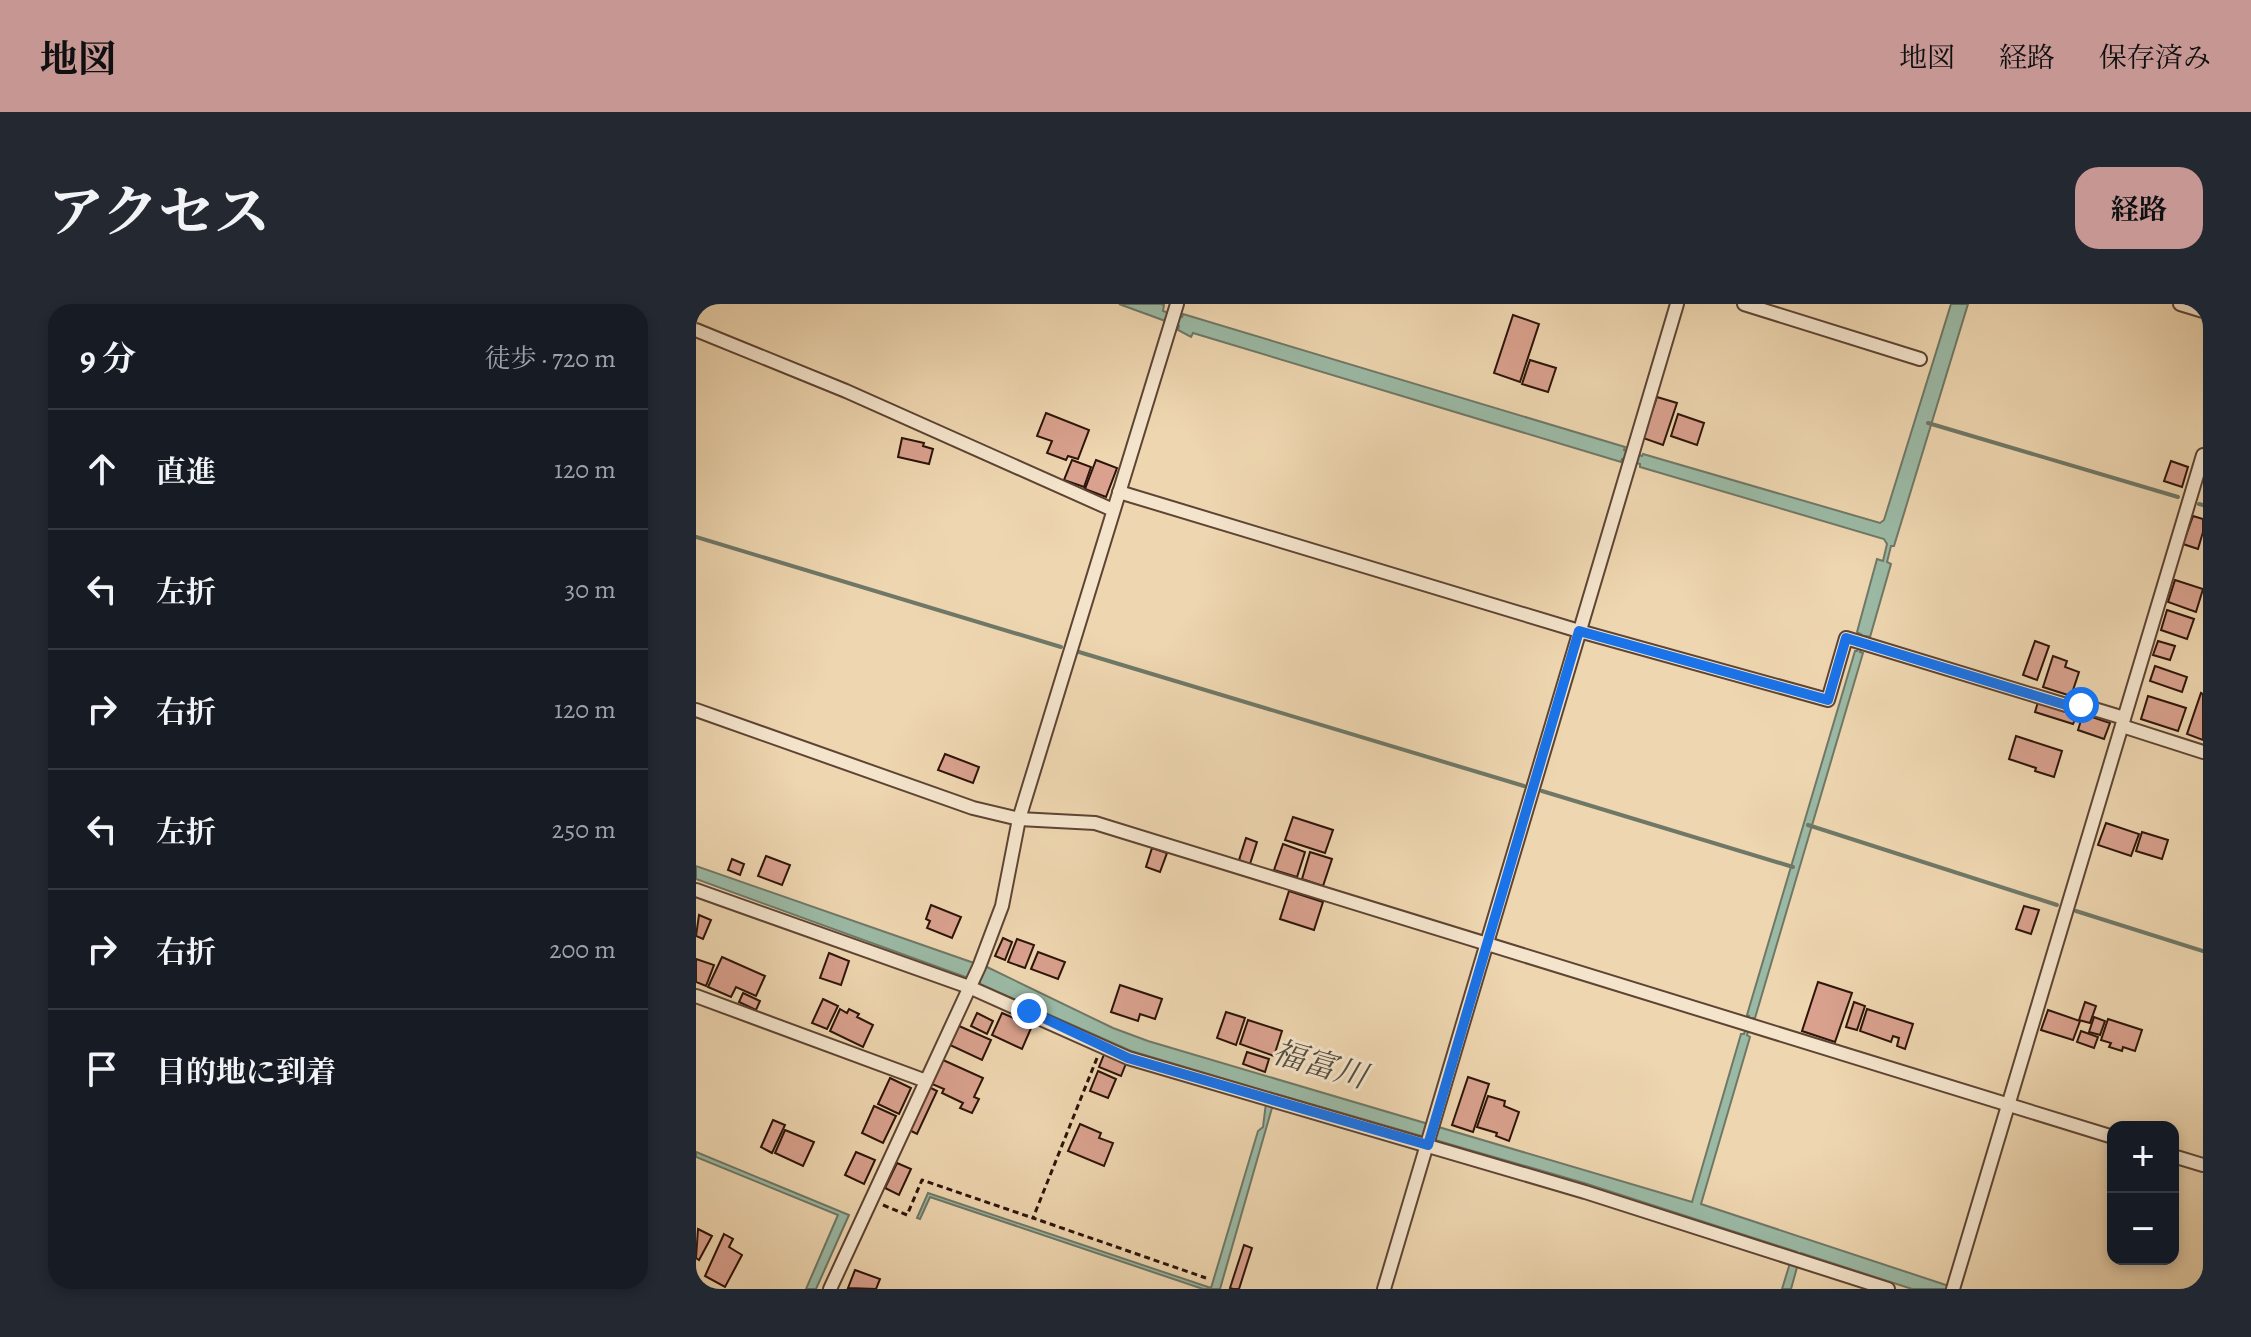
<!DOCTYPE html>
<html lang="ja">
<meta charset="utf-8">
<style>
body{margin:0;font-family:Alegreya,"Noto Serif JP",serif;background:#242831;color:#f1f3f6}
.controls{position:absolute;right:24px;bottom:24px;display:grid;overflow:hidden;border-radius:16px;box-shadow:0 4px 12px #0003}
.controls button{width:72px;height:72px;display:grid;place-items:center;padding:0;border:0;border-bottom:2px solid #363941;background:#171b24;color:#f1f3f6;font:40px sans-serif}
.stop{position:absolute;width:24px;height:24px;margin:-18px;border:6px solid #1a73e8;border-radius:50%;background:#fff}
.stop.end{background:#1a73e8;border-color:#fff;box-shadow:0 2px 8px #0008}
.list{margin:0;padding:0;list-style:none}
h2{display:flex;justify-content:space-between;align-items:center;height:104px;margin:0;padding:0 32px;font-size:34px}
h2 small{font-size:26px;font-weight:400;color:#9ea1a6}
.list li{display:grid;grid-template-columns:52px 1fr auto;gap:24px;align-items:center;box-sizing:border-box;height:120px;padding:0 32px;border-top:2px solid #363941}
.list b{display:block;font-size:30px;white-space:nowrap}
.list em{font-size:26px;font-style:normal;color:#9ea1a6}
.icon{flex:none;width:44px;height:44px;fill:none;stroke:currentColor;stroke-width:2;stroke-linecap:round;stroke-linejoin:round}
.map{position:relative;flex:none;width:1507px;height:985px;overflow:hidden;border-radius:24px}
header{display:flex;align-items:center;gap:48px;box-sizing:border-box;height:112px;padding:0 40px;background:#c59692;color:#111}
header strong{font-size:38px}
nav{display:flex;gap:44px;margin-inline-start:auto;font-size:28px}
.intro{display:flex;align-items:center;justify-content:space-between;box-sizing:border-box;height:192px;padding:0 48px}
h1{margin:0;font-size:56px}
.button{padding:20px 36px;border-radius:24px;background:#c59692;color:#111;font-size:28px;font-weight:700}
main{display:flex;gap:48px;padding:0 48px}
aside{flex:1;background:#171b24;border-radius:24px;box-shadow:0 4px 12px #0003}
.map>svg:first-child{display:block}
.water{fill:#9bbaa6;stroke:#6f7867;stroke-width:2}
.lines{fill:none;stroke-linecap:round;stroke-linejoin:round}
.stream{stroke:#6f7867;stroke-width:4}
.building{fill:#d9a18e;stroke:#2d1409;stroke-width:2}
.street-casing{stroke:#5d4433;stroke-width:16}
.path{stroke:#2d1409;stroke-width:3;stroke-dasharray:6 4;stroke-linecap:butt}
.street{stroke:#f4e4cc;stroke-width:12}
.route{stroke:#1a73e8;stroke-width:10}
.labels{text-anchor:middle;stroke-width:6;stroke-linejoin:round;paint-order:stroke}
.water-label{font-size:32px;font-style:italic;fill:#544e40;stroke:#f4e4cc}
</style>
<header>
<strong>地図</strong>
<nav><a>地図</a><a>経路</a><a>保存済み</a></nav>
</header>
<div class="intro"><h1>アクセス</h1><a class="button">経路</a></div>
<main>
<aside>
<h2>9 分<small>徒歩 · 720 m</small></h2>
<ul class="list">
<li><svg class="icon" aria-label="ahead" viewBox="0 0 24 24"><path d="M12 20V5M6 11l6-6 6 6"/></svg><div><b>直進</b></div><em>120 m</em></li>
<li><svg class="icon" aria-label="left" viewBox="0 0 24 24"><path d="M17 20v-9H6M10 6l-5 5 5 5"/></svg><div><b>左折</b></div><em>30 m</em></li>
<li><svg class="icon" aria-label="right" viewBox="0 0 24 24"><path d="M7 20v-9h11M14 6l5 5-5 5"/></svg><div><b>右折</b></div><em>120 m</em></li>
<li><svg class="icon" aria-label="left" viewBox="0 0 24 24"><path d="M17 20v-9H6M10 6l-5 5 5 5"/></svg><div><b>左折</b></div><em>250 m</em></li>
<li><svg class="icon" aria-label="right" viewBox="0 0 24 24"><path d="M7 20v-9h11M14 6l5 5-5 5"/></svg><div><b>右折</b></div><em>200 m</em></li>
<li><svg class="icon" aria-label="arrive" viewBox="0 0 24 24"><path d="M6 21V4h12l-3 4 3 4H6"/></svg><div><b>目的地に到着</b></div></li>
</ul>
</aside>
<div class="map">
<svg width="1507" height="985" viewBox="0 0 1507 985">
<rect width="100%" height="100%" fill="#eed6b0"/>
<filter id="stains"><feTurbulence type="fractalNoise" baseFrequency=".0025" numOctaves="4"/><feColorMatrix values="0 0 0 0 .2 0 0 0 0 .09 0 0 0 0 .02 0 0 0 .5 -.17"/></filter>
<radialGradient id="worn" r=".72"><stop offset=".6" stop-color="#630" stop-opacity="0"/><stop offset="1" stop-color="#630" stop-opacity=".3"/></radialGradient>
<g class="water">
<polygon points="423,0 465,0 468,1 467,7 486,13 487,10 929,143 928,146 946,152 947,150 1184,219 1188,216 1255,0 1272,0 1198,242 1195,242 1191,258 1195,260 1174,333 1169,332 1164,348 1167,349 1059,714 1057,714 1051,731 1054,733 1005,900 1262,985 1216,985 1105,949 1095,985 1086,985 1094,959 1098,959 1101,948 888,879 580,790 524,985 507,985 234,893 224,915 221,914 232,889 515,984 562,827 567,823 570,799 573,799 576,789 435,747 284,680 283,672 274,669 272,674 0,575 0,562 278,659 277,663 287,666 291,663 417,724 452,737 996,898 1045,730 1048,730 1053,712 1051,711 1159,347 1161,347 1166,331 1161,328 1181,255 1187,257 1191,240 1188,235 944,163 944,160 926,155 925,158 497,29 495,33 482,26 483,22"/>
<polygon points="0,848 153,911 120,985 110,985 142,911 0,853"/>
</g>
<g class="lines">
<g class="stream">
<polyline points="1232,119 1482,193"/>
<polyline points="1503,200 1507,201"/>
<polyline points="0,233 365,343"/>
<polyline points="383,348 828,482"/>
<polyline points="846,487 1097,563"/>
<polyline points="1112,521 1361,601"/>
<polyline points="1380,607 1507,647"/>
</g>
</g>
<g class="building">
<polygon points="817,11 843,20 824,78 798,69"/>
<polygon points="834,56 860,64 852,88 826,80"/>
<polygon points="961,93 981,99 967,141 947,134"/>
<polygon points="350,109 393,126 382,155 372,152 370,156 351,149 356,137 341,132"/>
<polygon points="982,110 1008,119 1001,141 975,132"/>
<polygon points="206,134 228,139 227,142 237,145 233,160 202,153"/>
<polygon points="376,156 395,163 388,183 368,176"/>
<polygon points="400,156 421,164 410,193 389,185"/>
<polygon points="1475,157 1492,163 1486,183 1468,177"/>
<polygon points="1497,212 1507,215 1507,228 1502,245 1487,240"/>
<polygon points="1479,276 1507,285 1500,308 1472,298"/>
<polygon points="1471,306 1498,315 1491,335 1465,326"/>
<polygon points="1339,337 1353,342 1341,376 1327,371"/>
<polygon points="1462,337 1479,342 1474,356 1457,351"/>
<polygon points="1357,352 1371,357 1369,363 1383,368 1375,392 1347,383"/>
<polygon points="1459,362 1491,373 1486,388 1454,377"/>
<polygon points="1505,389 1507,390 1507,436 1491,430"/>
<polygon points="1452,392 1490,404 1482,427 1445,415"/>
<polygon points="1342,398 1381,411 1377,420 1339,408"/>
<polygon points="1387,410 1414,419 1408,435 1382,426"/>
<polygon points="1320,432 1366,447 1358,473 1339,467 1340,464 1313,455"/>
<polygon points="249,450 283,463 277,479 242,466"/>
<polygon points="597,513 637,526 629,549 589,536"/>
<polygon points="1410,519 1443,530 1435,552 1402,541"/>
<polygon points="1446,528 1472,536 1466,555 1440,547"/>
<polygon points="550,534 561,538 554,560 543,556"/>
<polygon points="587,540 609,548 601,573 578,566"/>
<polygon points="456,544 471,549 464,568 450,563"/>
<polygon points="614,548 636,555 627,582 606,575"/>
<polygon points="70,552 94,561 86,581 62,572"/>
<polygon points="36,555 48,560 44,571 32,566"/>
<polygon points="593,587 627,598 618,626 584,615"/>
<polygon points="235,601 265,613 256,634 231,624 234,617 230,615"/>
<polygon points="1328,602 1343,606 1335,630 1320,625"/>
<polygon points="3,611 15,616 7,635 0,632"/>
<polygon points="307,634 316,638 309,656 299,652"/>
<polygon points="321,635 338,641 329,664 312,658"/>
<polygon points="342,648 369,658 362,675 335,665"/>
<polygon points="133,649 153,657 145,681 124,674"/>
<polygon points="26,653 69,672 60,692 40,683 35,693 12,683"/>
<polygon points="0,655 18,661 10,682 0,678"/>
<polygon points="1122,678 1156,689 1139,738 1106,727"/>
<polygon points="424,681 466,695 459,715 444,710 442,717 415,708"/>
<polygon points="47,689 64,697 60,706 43,698"/>
<polygon points="127,695 142,702 131,725 116,719"/>
<polygon points="1158,698 1169,702 1161,726 1150,723"/>
<polygon points="1389,698 1400,702 1394,719 1383,716"/>
<polygon points="144,705 151,709 153,705 163,710 161,713 177,721 167,743 134,727"/>
<polygon points="1171,705 1217,720 1209,745 1201,742 1203,734 1197,732 1195,738 1164,727"/>
<polygon points="1352,706 1384,717 1377,736 1345,726"/>
<polygon points="530,708 549,714 540,741 521,734"/>
<polygon points="281,709 297,717 291,730 275,722"/>
<polygon points="306,709 336,722 326,745 296,731"/>
<polygon points="1398,713 1409,717 1404,731 1393,728"/>
<polygon points="1412,715 1446,726 1439,747 1427,743 1426,747 1413,743 1415,739 1405,736"/>
<polygon points="552,716 586,727 578,752 544,740"/>
<polygon points="263,722 295,736 286,756 254,741"/>
<polygon points="1385,727 1402,733 1398,744 1381,738"/>
<polygon points="409,748 431,757 425,772 403,763"/>
<polygon points="551,748 573,755 569,768 547,760"/>
<polygon points="247,756 287,774 278,793 283,795 276,809 264,804 267,799 246,789 248,785 236,780"/>
<polygon points="402,767 420,775 412,794 394,787"/>
<polygon points="772,773 793,780 777,828 756,821"/>
<polygon points="194,774 215,784 203,810 182,800"/>
<polygon points="233,783 241,787 221,830 213,826"/>
<polygon points="792,792 809,797 808,802 823,808 813,837 800,832 801,829 781,823"/>
<polygon points="178,802 200,812 187,839 166,829"/>
<polygon points="77,816 89,821 76,849 65,843"/>
<polygon points="384,820 405,829 403,834 417,839 408,862 372,847"/>
<polygon points="89,826 118,838 107,862 79,849"/>
<polygon points="160,848 179,856 168,880 149,871"/>
<polygon points="201,859 215,865 203,891 189,884"/>
<polygon points="2,925 16,932 3,956 0,954"/>
<polygon points="28,930 37,935 33,943 46,951 29,983 9,972"/>
<polygon points="548,941 556,944 543,985 537,985 534,984"/>
<polygon points="159,966 184,975 180,985 152,984"/>
</g>
<g class="lines">
<g class="street-casing">
<g id="street">
<polyline points="1048,0 1224,55"/>
<polyline points="1484,0 1507,7"/>
<polyline points="0,26 150,87 417,206"/>
<polyline points="423,188 883,327 1132,396 1150,334 1370,401 1385,401 1428,414"/>
<polyline points="0,406 277,504 323,515 399,519 1417,833"/>
<polyline points="1426,422 1507,448"/>
<polyline points="0,586 273,683 432,754 889,888 1192,985"/>
<polyline points="0,692 230,777"/>
<polyline points="1477,852 1507,861"/>
<polyline points="0,985 1,985"/>
<polyline points="134,985 283,663 306,602 323,515 481,0"/>
<polyline points="688,985 981,0"/>
<polyline points="1257,985 1507,151"/>
</g>
</g>
<g class="path">
<polyline points="401,754 337,914 510,974"/>
<polyline points="187,901 211,911 226,876 337,914"/>
</g>
<use href="#street" class="street"/>
</g>
<g class="lines">
<polyline class="route" points="333,707 432,754 732,841 883,327 1132,396 1150,334 1370,401 1385,401"/>
</g>
<g class="labels">
<g class="water-label">
<text transform="translate(624 760) rotate(16)" y="11">福富川</text>
</g>
</g>
<rect width="100%" height="100%" filter="url(#stains)"/>
<rect width="100%" height="100%" fill="url(#worn)"/>
</svg>
<div class="controls">
<button>+</button>
<button>−</button>
</div>
<div class="stop" style="left:1385px;top:401px"></div>
<div class="stop end" style="left:333px;top:707px"></div>
</div>
</main>
